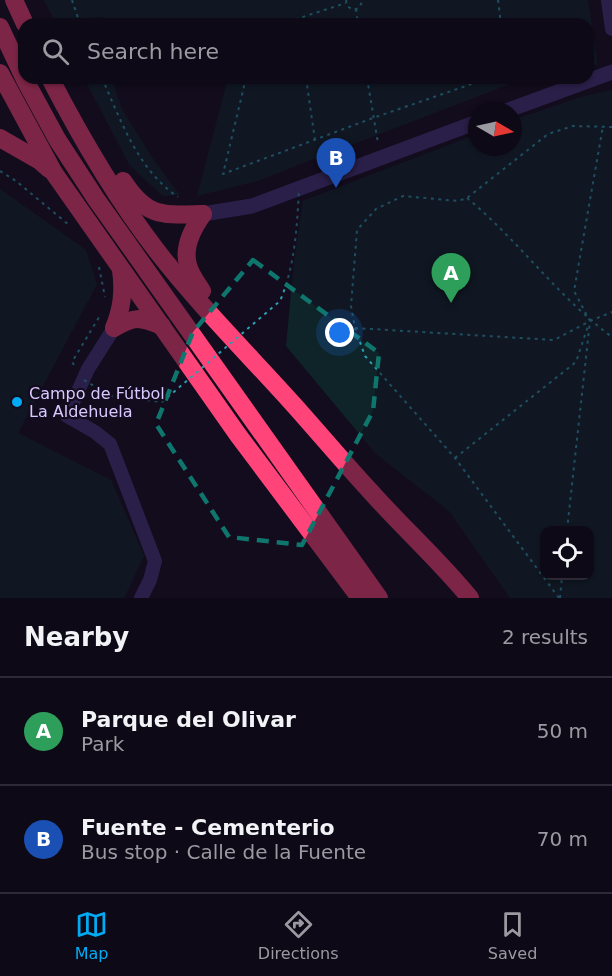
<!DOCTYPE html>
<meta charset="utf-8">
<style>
body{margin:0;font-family:"DejaVu Sans",sans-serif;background:#1c1723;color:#f1f3f6}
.controls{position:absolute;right:18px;bottom:18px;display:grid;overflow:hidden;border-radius:12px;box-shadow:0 2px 4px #0004}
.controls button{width:54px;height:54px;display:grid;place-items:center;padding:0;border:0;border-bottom:2px solid #2e2a35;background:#0e0916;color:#f1f3f6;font:30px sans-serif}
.compass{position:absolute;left:468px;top:102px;width:54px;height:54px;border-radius:50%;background:#0e0916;box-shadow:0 2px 4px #0004;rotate:99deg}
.you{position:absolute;left:340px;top:333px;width:21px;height:21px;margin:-15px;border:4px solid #fff;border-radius:50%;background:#1a73e8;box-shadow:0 0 0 9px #1a73e833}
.badge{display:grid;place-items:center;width:39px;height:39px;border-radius:50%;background:#00abf4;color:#fff;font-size:20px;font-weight:700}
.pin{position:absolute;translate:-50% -50px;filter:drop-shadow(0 2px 3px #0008)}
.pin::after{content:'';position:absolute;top:32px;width:21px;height:18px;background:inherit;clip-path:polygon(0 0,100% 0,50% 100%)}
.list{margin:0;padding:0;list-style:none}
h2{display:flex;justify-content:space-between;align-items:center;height:78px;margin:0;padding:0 24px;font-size:26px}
h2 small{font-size:20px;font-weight:400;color:#9b9aa1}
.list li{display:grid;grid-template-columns:39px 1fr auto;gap:18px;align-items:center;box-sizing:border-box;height:108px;padding:0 24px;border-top:2px solid #2e2a35}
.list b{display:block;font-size:22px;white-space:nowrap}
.list p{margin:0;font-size:20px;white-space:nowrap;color:#9b9aa1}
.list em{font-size:20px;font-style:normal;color:#9b9aa1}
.icon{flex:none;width:33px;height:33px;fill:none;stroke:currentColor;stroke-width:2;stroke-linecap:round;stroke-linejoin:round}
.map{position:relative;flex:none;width:612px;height:598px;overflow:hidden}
.search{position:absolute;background:#0e0916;box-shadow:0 2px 4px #0004;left:18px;right:18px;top:18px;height:66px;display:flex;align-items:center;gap:15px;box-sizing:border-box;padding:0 21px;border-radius:18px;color:#9b9aa1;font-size:22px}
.sheet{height:294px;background:#0e0916}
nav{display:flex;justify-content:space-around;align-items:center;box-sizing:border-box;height:84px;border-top:2px solid #2e2a35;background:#0e0916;font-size:16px;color:#9b9aa1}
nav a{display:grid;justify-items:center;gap:3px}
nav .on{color:#00abf4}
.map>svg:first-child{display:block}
.green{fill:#0f2428;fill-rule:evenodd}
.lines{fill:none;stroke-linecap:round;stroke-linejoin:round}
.path{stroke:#2b9fb1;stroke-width:2;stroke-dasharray:3 4.5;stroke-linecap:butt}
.minor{stroke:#47367f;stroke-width:14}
.tertiary{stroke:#47367f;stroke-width:15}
.motorway{stroke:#ff4479;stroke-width:18}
.path-bridge{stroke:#2b9fb1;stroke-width:2;stroke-dasharray:3 4.5;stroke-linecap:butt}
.marked{fill:none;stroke:#0f766e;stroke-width:4.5;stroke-dasharray:12 8;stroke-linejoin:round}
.poi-dot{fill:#00abf4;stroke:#130c1e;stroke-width:2}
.labels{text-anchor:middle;stroke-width:4.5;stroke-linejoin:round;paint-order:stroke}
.poi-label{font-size:16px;fill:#dac9ff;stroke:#130c1e;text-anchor:start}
</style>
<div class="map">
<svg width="612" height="598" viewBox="0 0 612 598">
<rect width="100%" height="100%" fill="#130c1e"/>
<g class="green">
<polygon points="44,0 588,0 598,65 588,66 588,24 112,24 102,17 90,18 92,24 56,24"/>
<polygon points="84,78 111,78 122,109 153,159 180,195 163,196 130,166"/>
<polygon points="228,78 517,78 518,81 257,181 197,196"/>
<path d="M612,90v508h-102l-61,-87 -73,-57 -90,-108 8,-85 9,-60 174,-67v13h36v-27l71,-24zM544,530h46v46h-46z"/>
<polygon points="0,189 86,250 97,284 18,433 111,480 144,556 124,598 0,598"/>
</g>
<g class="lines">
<g class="path">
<polyline points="72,0 80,24"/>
<polyline points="346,0 347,6 353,10 359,8 363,0"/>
<polyline points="498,0 501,24"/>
<polyline points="356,9 358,24"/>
<polyline points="281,24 346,3"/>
<path d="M102,78c19,43 36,92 76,119"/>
<polyline points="246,78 223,174 373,118 489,78"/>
<polyline points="306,78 315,140"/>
<polyline points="367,78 378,143"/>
<polyline points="0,171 16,181 69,225"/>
<path d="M467,198c52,43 91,99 145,139"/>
<polyline points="99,267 105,297"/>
<polyline points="355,328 554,340 590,321 612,312"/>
<polyline points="74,365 72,362 101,314"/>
<polyline points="455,458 576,362 588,326"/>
<polyline points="567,530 590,321 574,291 603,126"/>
<polyline points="559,598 455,458 365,356 355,328 351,306 357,230 376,209 403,196 458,201 467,198 548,134 573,126 612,127"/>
<polyline points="560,598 562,576"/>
</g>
<g class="minor">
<polyline points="608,0 612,29"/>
<polyline points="114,328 88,369 67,416 95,432 110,444 117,462 155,561 150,580 141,598"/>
</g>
<g class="tertiary">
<polyline points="506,111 612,72"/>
<polyline points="203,214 252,206 477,122"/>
</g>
<g class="motorway">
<polyline points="14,0 25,24"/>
<polyline points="0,27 25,80 57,139 96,199 379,598"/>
<polyline points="0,73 54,173 238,435 360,598"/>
<path d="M50,78c31,60 66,120 107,173 42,54 90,102 136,153 26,29 51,59 78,88 32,36 68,68 99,106"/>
<polyline points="0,138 40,161 49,169"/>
<path d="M123,181c24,37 39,34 80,33"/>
<path d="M202,291c-5,-8 -12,-17 -14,-26 -5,-17 5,-37 15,-51"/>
<path d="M114,328c8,-20 10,-36 7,-58"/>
<path d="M114,328c21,-12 25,-11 48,-2"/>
</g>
<path class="path-bridge" d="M84,380l27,16 51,6 118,-101c15,-35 17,-74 19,-112"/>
</g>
<path d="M0 0H612V598H0ZM253,260l126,93 -6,58 -71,134 -73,-8 -73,-113 37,-92z" fill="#130c1e" fill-opacity=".55" fill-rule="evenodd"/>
<path class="marked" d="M253,260l126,93 -6,58 -71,134 -73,-8 -73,-113 37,-92z"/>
<circle class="poi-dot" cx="17" cy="402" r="6"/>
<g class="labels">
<g class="poi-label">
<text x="29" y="399">Campo de Fútbol<tspan x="29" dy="18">La Aldehuela</tspan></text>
</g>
</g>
</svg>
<div class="controls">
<button><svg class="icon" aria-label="locate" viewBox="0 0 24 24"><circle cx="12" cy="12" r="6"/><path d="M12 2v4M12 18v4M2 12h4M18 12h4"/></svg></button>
</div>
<svg class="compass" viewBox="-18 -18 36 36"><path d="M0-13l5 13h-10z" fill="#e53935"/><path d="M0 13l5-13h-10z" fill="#9b9aa1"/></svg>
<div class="you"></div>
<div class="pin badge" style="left:451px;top:303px;background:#2e9e5b">A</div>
<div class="pin badge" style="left:336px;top:188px;background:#1a4fb4">B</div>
<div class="search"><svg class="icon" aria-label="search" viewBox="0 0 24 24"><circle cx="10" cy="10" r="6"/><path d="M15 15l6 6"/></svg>Search here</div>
</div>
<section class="sheet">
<h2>Nearby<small>2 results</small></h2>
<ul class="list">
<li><span class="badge" style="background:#2e9e5b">A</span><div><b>Parque del Olivar</b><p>Park</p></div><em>50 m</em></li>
<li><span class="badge" style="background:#1a4fb4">B</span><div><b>Fuente - Cementerio</b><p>Bus stop · Calle de la Fuente</p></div><em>70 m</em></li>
</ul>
</section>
<nav>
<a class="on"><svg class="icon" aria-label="map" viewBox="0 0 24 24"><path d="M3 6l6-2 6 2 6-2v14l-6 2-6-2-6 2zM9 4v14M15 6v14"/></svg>Map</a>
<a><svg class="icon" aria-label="directions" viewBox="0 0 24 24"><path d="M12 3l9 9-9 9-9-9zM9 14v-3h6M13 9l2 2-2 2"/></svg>Directions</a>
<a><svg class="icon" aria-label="saved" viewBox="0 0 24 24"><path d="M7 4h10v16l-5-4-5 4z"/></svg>Saved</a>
</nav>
